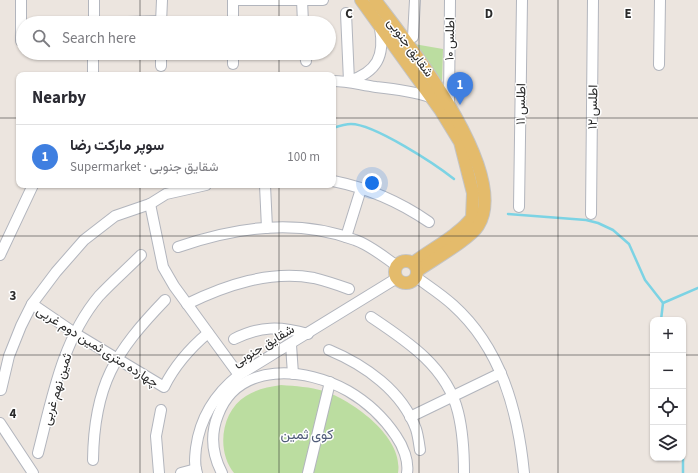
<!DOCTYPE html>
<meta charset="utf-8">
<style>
body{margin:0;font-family:"Source Sans 3",Vazirmatn,sans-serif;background:#f7f7f7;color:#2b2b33}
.controls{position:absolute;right:12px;bottom:12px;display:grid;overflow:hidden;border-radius:8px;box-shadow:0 1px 3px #0004}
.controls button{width:36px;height:36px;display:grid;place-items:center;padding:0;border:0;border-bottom:1px solid #e1e1e2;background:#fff;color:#2b2b33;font:20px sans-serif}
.you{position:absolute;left:372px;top:183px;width:14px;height:14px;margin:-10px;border:3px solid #fff;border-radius:50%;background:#1a73e8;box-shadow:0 0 0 6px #1a73e833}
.badge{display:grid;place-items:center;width:26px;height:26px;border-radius:50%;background:#d93025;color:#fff;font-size:13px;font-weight:700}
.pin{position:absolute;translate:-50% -33px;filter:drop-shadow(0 1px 2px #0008)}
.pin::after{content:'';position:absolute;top:21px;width:14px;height:12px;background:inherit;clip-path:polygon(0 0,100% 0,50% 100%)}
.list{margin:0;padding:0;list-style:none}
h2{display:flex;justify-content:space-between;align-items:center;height:52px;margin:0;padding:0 16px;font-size:17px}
h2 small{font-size:13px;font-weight:400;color:#7c7c81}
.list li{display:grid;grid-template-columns:26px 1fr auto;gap:12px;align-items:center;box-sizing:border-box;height:64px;padding:0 16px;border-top:1px solid #e1e1e2}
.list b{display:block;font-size:15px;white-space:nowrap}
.list p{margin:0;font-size:13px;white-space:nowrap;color:#7c7c81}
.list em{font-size:13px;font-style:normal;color:#7c7c81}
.icon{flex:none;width:22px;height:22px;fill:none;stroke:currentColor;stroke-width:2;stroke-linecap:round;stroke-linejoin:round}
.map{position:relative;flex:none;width:698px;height:473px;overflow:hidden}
.search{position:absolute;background:#fff;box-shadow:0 1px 3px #0004;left:16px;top:16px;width:320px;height:44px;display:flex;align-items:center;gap:10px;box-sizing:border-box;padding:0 14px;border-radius:22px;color:#7c7c81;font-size:15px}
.panel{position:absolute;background:#fff;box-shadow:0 1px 3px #0004;left:16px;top:72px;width:320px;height:116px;border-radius:8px}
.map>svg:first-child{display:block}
.green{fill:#bbdda0}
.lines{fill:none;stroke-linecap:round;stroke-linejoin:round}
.stream{stroke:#7cd3e4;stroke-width:2.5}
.minor-casing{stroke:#b2b5bd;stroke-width:12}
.major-casing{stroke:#c4c4c4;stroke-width:14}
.minor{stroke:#fff;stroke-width:10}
.major{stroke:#e4bb6b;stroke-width:12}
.grid{fill:none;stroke:#2b2b2b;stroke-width:1;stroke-opacity:0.55}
.labels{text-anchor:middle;stroke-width:3;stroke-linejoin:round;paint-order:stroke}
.street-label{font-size:13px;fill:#2b2b2b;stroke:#fff}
.neighbourhood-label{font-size:14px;fill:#4f5b78;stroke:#fff}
.grid-label{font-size:13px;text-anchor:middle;font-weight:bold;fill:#2b2b2b;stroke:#fff;stroke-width:3;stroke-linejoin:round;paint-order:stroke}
</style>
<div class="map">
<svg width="698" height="473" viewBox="0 0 698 473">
<rect width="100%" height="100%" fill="#ece5df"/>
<g class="green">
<polygon points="414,44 443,49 442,84"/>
<path d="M281,385c15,1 29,2 43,6 29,10 80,46 74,82h-164c-18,-22 -13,-62 12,-77 11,-7 22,-9 35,-11z"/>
</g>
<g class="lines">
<g class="stream">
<path d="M333,128c6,-2 12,-4 18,-4 23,0 84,40 103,55"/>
<polyline points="508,214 586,220 598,223 613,230 629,244 645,280 663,303"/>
<polyline points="661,320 663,303 698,288"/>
<polyline points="683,458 683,473"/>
</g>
<g class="minor-casing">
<g id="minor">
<polyline points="233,0 323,0"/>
<polyline points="233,0 233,23"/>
<polyline points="302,0 303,23"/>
<polyline points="346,13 349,81"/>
<polyline points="94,23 161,21"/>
<polyline points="94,23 94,0"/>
<polyline points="161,23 162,0"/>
<polyline points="413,37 415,0"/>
<polyline points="21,41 21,0"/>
<polyline points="233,53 233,64"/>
<polyline points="305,53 306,61"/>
<polyline points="659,65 660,0"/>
<polyline points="161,66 161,53"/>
<polyline points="93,75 93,53"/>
<path d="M333,81c15,0 28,4 43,6 19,2 36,4 54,10"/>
<path d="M349,81c28,-9 36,-25 31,-53"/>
<polyline points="449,103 450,0"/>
<path d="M333,181c35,7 67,21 96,41"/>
<polyline points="265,185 267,228"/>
<polyline points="150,204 163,267 174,286 239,375"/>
<polyline points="519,207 522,0"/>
<polyline points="591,214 593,0"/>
<polyline points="346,237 361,189"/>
<path d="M178,247c57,-20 119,-29 177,-7 15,5 29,17 42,26"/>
<polyline points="0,255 33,185"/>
<path d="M416,277c12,9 25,17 37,28 48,43 65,106 71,168"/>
<path d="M32,304l44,30 88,53c11,-22 25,-38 44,-54"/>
<path d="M187,304c39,-19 83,-34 127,-26 12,3 24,7 35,11"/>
<path d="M371,317c36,24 76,50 87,95 5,20 6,40 6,61"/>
<path d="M234,339c26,-13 46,-13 74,-5"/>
<polyline points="291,345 293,374"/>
<path d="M329,350c36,15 73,41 87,79 2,6 3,14 4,21"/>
<polyline points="1,390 9,356 21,326 32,304 56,272 84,240 115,216 150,204 166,194 206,185"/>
<polyline points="410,417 501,373"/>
<polyline points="0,423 33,473"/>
<path d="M38,453c14,-54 24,-113 61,-157 13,-14 28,-27 42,-41"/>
<path d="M93,460c1,-75 22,-108 72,-160"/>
<polyline points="159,473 156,436 161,410"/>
<polyline points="181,473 196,469"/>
<path d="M197,473c-3,-8 -2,-16 -1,-25 4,-30 19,-54 43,-73l158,-97"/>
<path d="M222,473c-10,-19 -12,-38 -4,-58 20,-54 88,-48 130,-24 19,11 36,27 48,45 7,10 13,25 11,37"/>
<polyline points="308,473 330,382"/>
</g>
</g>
<g class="major-casing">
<g id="major">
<path d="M361,0l80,111 19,31 13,51 -1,25c-16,19 -39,30 -59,45"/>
<path d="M375,0c32,42 137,173 103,226 -8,13 -47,35 -61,45"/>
<circle cx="406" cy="272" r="11"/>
</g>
</g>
<use href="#minor" class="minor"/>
<use href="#major" class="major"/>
</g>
<path class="grid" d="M140,0v23M279,0v23M419,0v473M558,0v473M140,53v22M279,53v22M0,118h19M333,118h365M140,185v288M279,185v288M0,236h698M0,355h653M683,355h15"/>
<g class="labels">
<g class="street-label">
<text transform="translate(449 39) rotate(-89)" y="5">اطلس ۱۰</text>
<text transform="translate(411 47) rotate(54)" y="5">شقایق جنوبی</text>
<text transform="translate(520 104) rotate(-89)" y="5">اطلس ۱۱</text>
<text transform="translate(592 107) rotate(-89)" y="5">اطلس ۱۲</text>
<text transform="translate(263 345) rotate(-31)" y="5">شقایق جنوبی</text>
<text transform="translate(98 346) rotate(32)" y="5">چهارده متری ثمین دوم غربی</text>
<text transform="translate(56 389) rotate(-73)" y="5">ثمین نهم غربی</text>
</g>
<g class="neighbourhood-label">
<text x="307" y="439">کوی ثمین</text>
</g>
</g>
<g class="grid-label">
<text x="349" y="18">C</text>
<text x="489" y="18">D</text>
<text x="628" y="18">E</text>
<text x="13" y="300">3</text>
<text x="13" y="418">4</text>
</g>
</svg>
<div class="controls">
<button>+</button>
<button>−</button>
<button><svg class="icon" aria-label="locate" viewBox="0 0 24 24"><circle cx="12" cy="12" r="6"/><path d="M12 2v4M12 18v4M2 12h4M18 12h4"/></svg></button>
<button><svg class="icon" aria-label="layers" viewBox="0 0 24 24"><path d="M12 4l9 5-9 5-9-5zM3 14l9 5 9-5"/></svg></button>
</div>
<div class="you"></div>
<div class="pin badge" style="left:460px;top:105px;background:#3f7fe0">1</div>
<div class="search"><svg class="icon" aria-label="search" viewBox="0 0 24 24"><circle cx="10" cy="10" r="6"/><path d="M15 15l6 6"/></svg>Search here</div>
<section class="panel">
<h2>Nearby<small></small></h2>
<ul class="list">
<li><span class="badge" style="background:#3f7fe0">1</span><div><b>سوپر مارکت رضا</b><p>Supermarket · شقایق جنوبی</p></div><em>100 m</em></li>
</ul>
</section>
</div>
